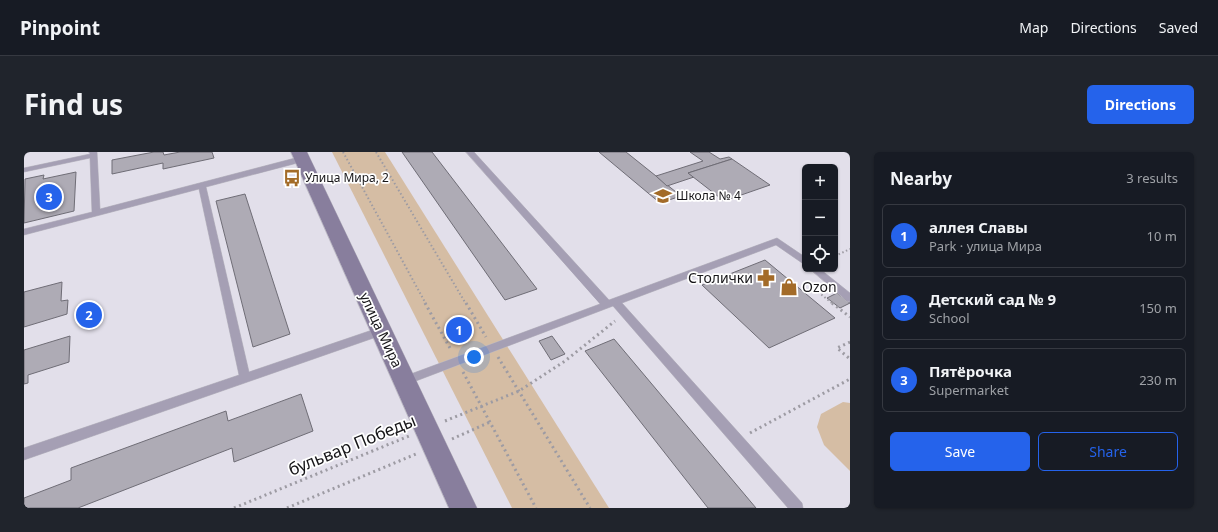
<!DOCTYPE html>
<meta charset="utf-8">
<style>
body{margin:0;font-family:"Noto Sans",sans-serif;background:#20242c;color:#f1f3f6}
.controls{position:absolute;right:12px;top:12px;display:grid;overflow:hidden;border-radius:6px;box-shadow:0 1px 3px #0004}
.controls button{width:36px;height:36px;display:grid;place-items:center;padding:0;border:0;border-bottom:1px solid #363941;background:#171b24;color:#f1f3f6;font:20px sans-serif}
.you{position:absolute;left:450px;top:205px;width:14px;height:14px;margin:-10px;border:3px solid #fff;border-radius:50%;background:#1a73e8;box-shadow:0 0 0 6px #1a73e833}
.badge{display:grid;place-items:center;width:26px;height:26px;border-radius:50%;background:#2563eb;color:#fff;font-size:13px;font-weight:700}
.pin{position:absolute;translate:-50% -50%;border:2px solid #fff;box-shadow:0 1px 4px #0006}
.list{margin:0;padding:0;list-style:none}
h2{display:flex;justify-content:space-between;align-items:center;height:52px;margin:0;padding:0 16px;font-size:17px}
h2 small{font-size:13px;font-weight:400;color:#9ea1a6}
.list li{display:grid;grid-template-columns:26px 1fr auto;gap:12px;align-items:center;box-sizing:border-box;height:64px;margin:0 8px 8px;padding:0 8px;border:1px solid #363941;border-radius:6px}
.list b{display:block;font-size:15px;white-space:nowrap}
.list p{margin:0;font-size:13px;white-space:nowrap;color:#9ea1a6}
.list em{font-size:13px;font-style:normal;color:#9ea1a6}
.actions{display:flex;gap:8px;padding:12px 16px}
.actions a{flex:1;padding:9px 0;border:1px solid #2563eb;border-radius:6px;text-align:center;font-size:14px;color:#2563eb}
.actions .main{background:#2563eb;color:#fff}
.icon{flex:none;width:22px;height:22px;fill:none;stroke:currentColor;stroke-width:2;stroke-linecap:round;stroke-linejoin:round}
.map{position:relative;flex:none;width:826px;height:356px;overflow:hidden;border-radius:6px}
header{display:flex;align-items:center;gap:24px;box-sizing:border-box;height:56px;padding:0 20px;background:#171b24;border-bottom:1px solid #363941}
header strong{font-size:19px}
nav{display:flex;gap:22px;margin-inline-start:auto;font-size:14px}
.intro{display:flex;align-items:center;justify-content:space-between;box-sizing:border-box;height:96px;padding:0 24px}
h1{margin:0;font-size:28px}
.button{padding:10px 18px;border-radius:6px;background:#2563eb;color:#fff;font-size:14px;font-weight:700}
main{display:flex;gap:24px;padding:0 24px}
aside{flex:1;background:#171b24;border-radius:6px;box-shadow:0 1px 3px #0004}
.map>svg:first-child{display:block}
.green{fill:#d5bda4}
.building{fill:#aeabb5;stroke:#6f6d76}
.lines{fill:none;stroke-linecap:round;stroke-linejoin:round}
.service-casing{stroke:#bdbbc4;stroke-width:1}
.secondary-casing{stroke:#bdbbc4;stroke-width:1}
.path-far1{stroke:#9d9ba3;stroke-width:2;stroke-dasharray:1.5 2.5;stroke-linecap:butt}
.path{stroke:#9d9ba3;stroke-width:3;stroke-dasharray:2 3.5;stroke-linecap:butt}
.service{fill:#a59fb4;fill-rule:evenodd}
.secondary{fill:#887e9d;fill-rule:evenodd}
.labels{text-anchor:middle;stroke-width:3.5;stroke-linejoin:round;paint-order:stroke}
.far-poi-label{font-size:12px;fill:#161518;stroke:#fff;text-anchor:start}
.poi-label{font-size:14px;fill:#161518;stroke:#fff;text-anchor:end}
.street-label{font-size:14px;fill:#161518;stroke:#fff}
.near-street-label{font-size:17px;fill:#161518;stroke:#fff}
</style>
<header>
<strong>Pinpoint</strong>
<nav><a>Map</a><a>Directions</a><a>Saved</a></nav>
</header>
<div class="intro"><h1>Find us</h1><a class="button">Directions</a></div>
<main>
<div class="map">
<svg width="826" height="356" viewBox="0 0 826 356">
<rect width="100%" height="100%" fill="#e2dfea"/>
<g class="green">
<polygon points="308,0 361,0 585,356 488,356"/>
<polygon points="819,250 826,251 826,319 800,293 793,275 797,262"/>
</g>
<g class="building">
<polygon points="130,0 139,0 140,3 156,0 188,0 190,6 139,17 139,11 88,22 88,8"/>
<polygon points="378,0 408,0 513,137 481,148"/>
<polygon points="575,0 602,0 657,44 636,51"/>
<polygon points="666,0 685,0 696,7 705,5 708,7 664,21 670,25 643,34 632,24 679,9"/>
<polygon points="708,7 746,33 700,49 664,21"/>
<polygon points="52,20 50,59 0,71 1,27 20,23 19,27"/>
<polygon points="221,42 266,182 229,195 192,49"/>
<polygon points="741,108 811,166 745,196 678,133"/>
<polygon points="38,130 37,149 44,148 43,162 0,175 0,140"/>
<polygon points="813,141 826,151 816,156 803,146"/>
<polygon points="46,184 45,210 4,223 4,231 0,232 0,198"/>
<polygon points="528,184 541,202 527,208 515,189"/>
<polygon points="590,187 732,356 684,356 561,199"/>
<polygon points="277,242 289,279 210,310 208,296 54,356 0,356 0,346 47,328 47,316 202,259 204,269"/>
</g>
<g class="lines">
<g class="service-casing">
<g id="service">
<polygon points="65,0 73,0 76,57 275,5 281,5 281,9 182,35 225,220 357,175 361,176 362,179 361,182 0,308 0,296 215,223 175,37 0,83 0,77 68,60 66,6 0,20 0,16 66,2"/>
<polygon points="442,0 450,0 585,148 753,86 781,105 781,113 752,93 598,151 778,351 779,356 764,356 589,154 384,232 380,234 376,232 375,229 376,226 576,152"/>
<polygon points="786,117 796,117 826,141 826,150 823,149"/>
</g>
</g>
<g class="secondary-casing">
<polygon id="secondary" points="267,0 283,0 453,356 425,356"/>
</g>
<g class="path-far1">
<polyline points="319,0 402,152"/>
<polyline points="352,0 442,152"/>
<polyline points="811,104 826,97"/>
<polyline points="788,135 809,152"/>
</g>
<g class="path">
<polyline points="401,151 427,198"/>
<polyline points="442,151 462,185"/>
<polyline points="808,151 826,165"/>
<polyline points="826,190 813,196 826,207"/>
<polyline points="474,205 566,356"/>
<polyline points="439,220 512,356"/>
<polyline points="421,269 495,239 541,209 591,169"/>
<polyline points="726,281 826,227"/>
<polyline points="428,287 466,270"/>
<polyline points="210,356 385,284"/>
<polyline points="263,356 392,302"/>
</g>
<use href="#service" class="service"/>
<use href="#secondary" class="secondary"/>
</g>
<defs>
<g id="bus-bare" transform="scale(1.38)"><path d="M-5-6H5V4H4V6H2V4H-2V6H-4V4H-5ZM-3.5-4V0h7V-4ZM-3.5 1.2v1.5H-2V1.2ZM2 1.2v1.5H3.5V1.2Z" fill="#a36b28" stroke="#fff" stroke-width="2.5" paint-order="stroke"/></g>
<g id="school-bare" transform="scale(1.38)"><path d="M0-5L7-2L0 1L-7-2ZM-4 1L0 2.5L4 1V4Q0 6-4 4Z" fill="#a36b28" stroke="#fff" stroke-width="2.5" paint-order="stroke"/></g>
<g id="pharmacy-bare" transform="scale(1.38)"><path d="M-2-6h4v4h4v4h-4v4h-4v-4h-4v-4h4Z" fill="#a36b28" stroke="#fff" stroke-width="2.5" paint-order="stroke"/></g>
<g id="shop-bare" transform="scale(1.38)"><path d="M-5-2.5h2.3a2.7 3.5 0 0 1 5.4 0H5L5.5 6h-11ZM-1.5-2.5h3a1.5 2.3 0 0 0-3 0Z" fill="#a36b28" stroke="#fff" stroke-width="2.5" paint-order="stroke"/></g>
</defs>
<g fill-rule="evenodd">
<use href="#bus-bare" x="268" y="26"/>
<use href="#school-bare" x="639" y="44"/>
<use href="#pharmacy-bare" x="742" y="126"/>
<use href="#shop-bare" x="765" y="135"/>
</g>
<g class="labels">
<g class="far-poi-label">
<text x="281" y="30">Улица Мира, 2</text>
<text x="652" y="48">Школа № 4</text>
</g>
<g class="poi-label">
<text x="729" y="131">Столички</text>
<text x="778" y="140" text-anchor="start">Ozon</text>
</g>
<g class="street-label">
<text transform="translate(357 178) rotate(65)" y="5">улица Мира</text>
</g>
<g class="near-street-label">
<text transform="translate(328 293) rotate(-22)" y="6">бульвар Победы</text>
</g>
</g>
</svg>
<div class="controls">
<button>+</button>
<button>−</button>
<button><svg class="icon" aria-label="locate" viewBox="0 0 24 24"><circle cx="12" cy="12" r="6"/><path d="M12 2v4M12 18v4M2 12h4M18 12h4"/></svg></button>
</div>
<div class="you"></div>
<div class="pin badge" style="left:435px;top:178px">1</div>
<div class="pin badge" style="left:65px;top:163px">2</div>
<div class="pin badge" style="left:25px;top:45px">3</div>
</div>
<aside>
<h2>Nearby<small>3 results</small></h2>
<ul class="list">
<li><span class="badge">1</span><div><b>аллея Славы</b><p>Park · улица Мира</p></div><em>10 m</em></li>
<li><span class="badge">2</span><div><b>Детский сад № 9</b><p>School</p></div><em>150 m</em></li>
<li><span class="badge">3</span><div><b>Пятёрочка</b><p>Supermarket</p></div><em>230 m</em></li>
</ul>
<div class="actions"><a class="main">Save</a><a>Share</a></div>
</aside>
</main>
